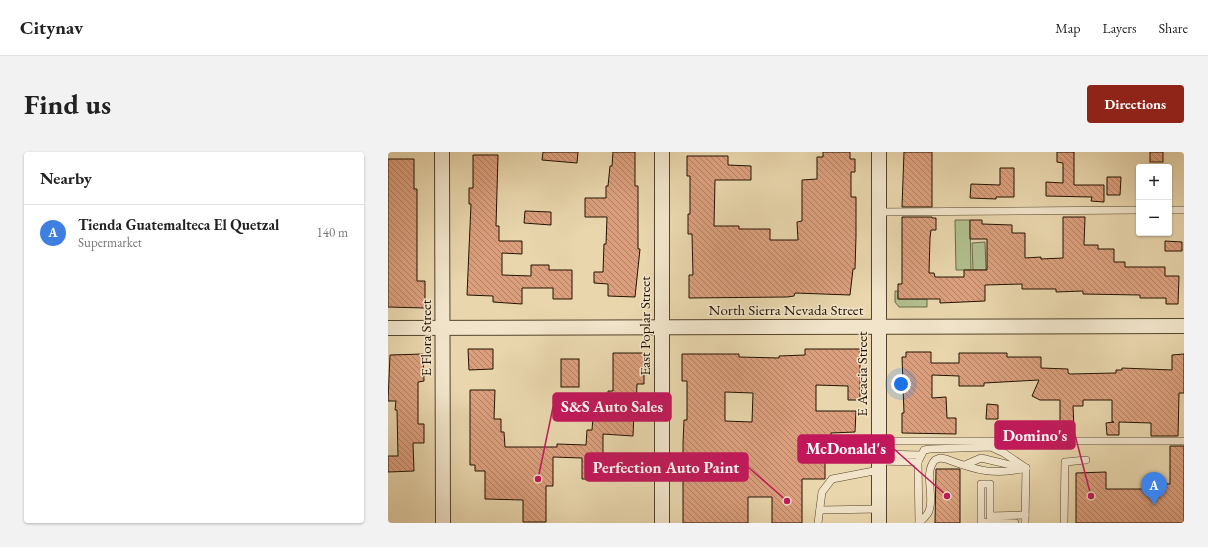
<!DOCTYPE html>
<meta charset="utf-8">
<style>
body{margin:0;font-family:"EB Garamond",serif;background:#f2f2f2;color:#222}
.controls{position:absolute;right:12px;top:12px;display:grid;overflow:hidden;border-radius:4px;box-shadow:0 1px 3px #0004}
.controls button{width:36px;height:36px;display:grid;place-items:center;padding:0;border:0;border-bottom:1px solid #e0e0e0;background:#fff;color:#222;font:20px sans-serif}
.you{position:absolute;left:513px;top:232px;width:14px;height:14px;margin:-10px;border:3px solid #fff;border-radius:50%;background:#1a73e8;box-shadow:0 0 0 6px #1a73e833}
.badge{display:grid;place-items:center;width:26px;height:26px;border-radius:50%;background:#8f2418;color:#fff;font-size:13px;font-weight:700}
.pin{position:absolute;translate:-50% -33px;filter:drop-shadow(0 1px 2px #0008)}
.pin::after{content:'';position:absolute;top:21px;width:14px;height:12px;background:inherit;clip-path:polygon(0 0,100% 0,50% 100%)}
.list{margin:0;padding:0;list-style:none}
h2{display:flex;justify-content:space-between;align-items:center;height:52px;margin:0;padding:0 16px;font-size:17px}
h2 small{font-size:13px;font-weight:400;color:#767676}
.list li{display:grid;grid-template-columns:26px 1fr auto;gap:12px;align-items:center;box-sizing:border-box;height:56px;padding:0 16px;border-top:1px solid #e0e0e0}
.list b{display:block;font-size:15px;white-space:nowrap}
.list p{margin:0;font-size:13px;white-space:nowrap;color:#767676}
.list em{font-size:13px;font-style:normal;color:#767676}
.map{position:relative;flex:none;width:796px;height:371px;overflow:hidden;border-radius:4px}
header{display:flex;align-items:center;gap:24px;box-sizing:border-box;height:56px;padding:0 20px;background:#fff;border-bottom:1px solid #e0e0e0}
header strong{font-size:19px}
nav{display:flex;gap:22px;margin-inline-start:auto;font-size:14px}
.intro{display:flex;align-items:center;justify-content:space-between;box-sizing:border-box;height:96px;padding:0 24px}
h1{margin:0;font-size:28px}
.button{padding:10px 18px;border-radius:4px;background:#8f2418;color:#fff;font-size:14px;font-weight:700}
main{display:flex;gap:24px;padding:0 24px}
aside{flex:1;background:#fff;border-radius:4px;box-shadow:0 1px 3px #0004}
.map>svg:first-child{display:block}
.green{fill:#b1bf8d;stroke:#6a6946}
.building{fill:url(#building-back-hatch);stroke:#231300;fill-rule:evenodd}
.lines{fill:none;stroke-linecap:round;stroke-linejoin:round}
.service-casing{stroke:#54442b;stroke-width:8}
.minor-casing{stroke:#54442b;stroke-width:16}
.service{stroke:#f1e4ca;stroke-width:7}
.minor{stroke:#f1e4ca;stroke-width:14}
.labels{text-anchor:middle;stroke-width:3;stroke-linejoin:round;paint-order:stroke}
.street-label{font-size:15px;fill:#231300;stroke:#f1e4ca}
.leader{fill:none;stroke:#c2185b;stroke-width:1.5}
.callout-dot{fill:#c2185b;stroke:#f1e4ca;stroke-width:1.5}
.callout{fill:#c2185b;stroke:#c2185b;stroke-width:1.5}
.callout-label{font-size:16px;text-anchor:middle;font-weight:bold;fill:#fff}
</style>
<header>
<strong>Citynav</strong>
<nav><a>Map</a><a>Layers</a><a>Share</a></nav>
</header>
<div class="intro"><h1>Find us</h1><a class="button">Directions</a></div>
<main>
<aside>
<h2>Nearby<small></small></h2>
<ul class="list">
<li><span class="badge" style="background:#3f7fe0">A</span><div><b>Tienda Guatemalteca El Quetzal</b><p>Supermarket</p></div><em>140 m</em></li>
</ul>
</aside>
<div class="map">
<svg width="796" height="371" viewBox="0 0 796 371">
<defs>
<pattern id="building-back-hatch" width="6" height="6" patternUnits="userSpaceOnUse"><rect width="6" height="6" fill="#db9f7d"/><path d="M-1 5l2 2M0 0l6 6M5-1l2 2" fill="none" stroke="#b18064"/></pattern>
</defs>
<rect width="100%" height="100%" fill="#e9d6ad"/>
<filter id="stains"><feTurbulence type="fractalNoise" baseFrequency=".005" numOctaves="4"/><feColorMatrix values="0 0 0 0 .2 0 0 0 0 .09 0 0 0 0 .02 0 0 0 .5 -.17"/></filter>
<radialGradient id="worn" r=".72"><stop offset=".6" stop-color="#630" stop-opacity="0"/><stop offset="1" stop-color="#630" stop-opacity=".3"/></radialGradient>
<g class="green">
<polygon points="567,68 582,68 583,118 568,118"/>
<polygon points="597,90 598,118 585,118 584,91"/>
<polygon points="507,139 510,139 510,147 539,147 539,155 511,155 507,150"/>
</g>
<g class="building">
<polygon points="155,0 190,0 189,11 154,8"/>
<polygon points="225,0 247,0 247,34 250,34 250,97 252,97 247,145 220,144 220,132 206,131 206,120 215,120 216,92 218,92 219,65 197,65 197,46 218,46 218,34 220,34 222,14 224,14"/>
<polygon points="435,0 462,0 462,7 467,7 467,20 463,20 463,45 468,45 468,84 467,117 465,117 462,143 407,141 406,144 399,145 301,146 301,123 305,123 304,82 300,82 300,62 302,62 302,24 299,24 299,4 340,4 340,13 363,14 363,28 327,28 326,74 351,74 351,77 382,77 382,88 410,88 409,70 414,69 414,28 429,27 429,5 435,5"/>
<polygon points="516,0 544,0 544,55 514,55"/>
<polygon points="669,0 686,0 686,33 716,33 716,50 703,49 704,45 658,44 658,30 675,31 675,11 669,10"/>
<rect x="762" y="0" width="13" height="10"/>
<polygon points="85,3 110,3 108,74 111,74 111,89 134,89 134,102 114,101 114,123 143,124 143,113 161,113 161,118 184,118 184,147 165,147 165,136 134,136 134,152 105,150 105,144 79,143 83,52 81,52 81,36 85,36"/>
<polygon points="0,7 26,7 26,37 29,37 29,129 37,129 37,156 0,155"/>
<polygon points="612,16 626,16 626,45 608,45 608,47 582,46 583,32 612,33"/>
<polygon points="719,25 733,25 732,43 719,43"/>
<polygon points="137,59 163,60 163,73 136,71"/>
<polygon points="514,65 544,65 544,66 548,66 548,78 543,78 542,86 541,121 546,121 547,125 576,125 576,118 599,118 599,87 582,87 582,68 594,68 594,72 624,73 624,81 637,81 637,106 653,105 653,107 675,106 675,65 697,65 696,93 710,93 710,97 726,97 726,110 737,110 737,115 777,115 777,124 791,124 790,152 778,152 778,146 752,146 752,143 695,142 695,139 668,140 668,137 634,137 634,132 597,133 597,149 552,151 552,147 510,147 510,132 514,132"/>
<polygon points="777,89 794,90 794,99 777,99"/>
<polygon points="80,197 105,197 105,217 81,218"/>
<path d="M417,197h55v51h-12v-14l-32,-1v26h40l-1,21 -24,1v3h-6v43h-23v44h-30v-26h-24v26h-65v-80l1,-23h3v-39h-5v-27h57v3l40,1v-2l26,-1zM337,240l28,1 -1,29 -27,-1z"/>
<polygon points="518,200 543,200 543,211 571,211 571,201 619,201 619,205 653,205 653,216 680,217 680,221 682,222 728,221 728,218 734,218 734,216 784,218 784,203 796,202 796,241 791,241 790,284 763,284 763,271 731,270 731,283 719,283 718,271 726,270 724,270 724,248 695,248 695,254 685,254 686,276 672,276 672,248 652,248 644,244 651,228 596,231 596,234 571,234 571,224 544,223 544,246 558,245 559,266 568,266 568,282 514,281 514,261 516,261 514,205 518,205"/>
<polygon points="225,201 256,201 256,232 249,232 248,259 246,259 245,284 215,282 215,327 194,327 194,306 165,305 165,334 158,334 158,370 135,370 135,348 97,347 97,319 87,319 87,313 82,313 82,238 107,238 106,267 113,267 113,280 116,280 117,295 169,295 169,292 198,293 199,278 204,278 205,265 214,265 215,251 220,251 220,239 225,239"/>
<polygon points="35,202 36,229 30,230 30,272 36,272 36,291 25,291 26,319 0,320 0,304 10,304 9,258 7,258 8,249 0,249 2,203"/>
<rect x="173" y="207" width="18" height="28"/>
<polygon points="599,252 610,253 610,267 598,267"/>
<polygon points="782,294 796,294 796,371 688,371 688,321 718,320 718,337 758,337 758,331 782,332"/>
<polygon points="548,317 572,317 572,371 547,371"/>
</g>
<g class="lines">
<g class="service-casing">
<g id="service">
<polyline points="781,58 796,58"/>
<polyline points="490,60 751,58"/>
<polyline points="491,289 796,289"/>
<polyline points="491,302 533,303"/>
<polyline points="491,309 530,310"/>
<polyline points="577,313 593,306 631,315"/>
<polyline points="432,358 491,357"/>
<polyline points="430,371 434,340 444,327 491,318"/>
<polyline points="531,371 530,310 536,298 542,297 603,295 616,301 638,316"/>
<path d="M531,371c4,-4 8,-7 10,-12 6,-15 -6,-38 6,-51l5,-2 6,1c29,11 49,17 80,9"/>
<polyline points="627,371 593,370 593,332 602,332 602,364 637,363"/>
<polyline points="637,371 638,316"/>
<polyline points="676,371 677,310 698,308"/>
</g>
</g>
<g class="minor-casing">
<g id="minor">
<polyline points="54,0 55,371"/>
<polyline points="491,0 491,371"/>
<polyline points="0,176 796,174"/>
<polyline points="274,371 274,0"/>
</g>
</g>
<use href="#service" class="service"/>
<use href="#minor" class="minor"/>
</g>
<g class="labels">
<g class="street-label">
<text x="398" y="163">North Sierra Nevada Street</text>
<text transform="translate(257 174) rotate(-90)" y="5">East Poplar Street</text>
<text transform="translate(38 186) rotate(-90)" y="5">E Flora Street</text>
<text transform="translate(474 222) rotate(-90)" y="5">E Acacia Street</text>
</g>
</g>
<path class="leader" d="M150 327L165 255M703 344L687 283M559 344L506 297M399 349L360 315"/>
<g class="callout-dot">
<circle cx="150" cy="327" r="4"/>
<circle cx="703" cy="344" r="4"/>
<circle cx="559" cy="344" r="4"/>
<circle cx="399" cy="349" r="4"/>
</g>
<g class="callout">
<rect x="165" y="241" width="118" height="28" rx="4"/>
<rect x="607" y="269" width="80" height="28" rx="4"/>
<rect x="410" y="283" width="96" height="28" rx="4"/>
<rect x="197" y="301" width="163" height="28" rx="4"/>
</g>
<g class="callout-label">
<text x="224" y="260">S&amp;S Auto Sales</text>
<text x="647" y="289">Domino's</text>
<text x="458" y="302">McDonald's</text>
<text x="278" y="321">Perfection Auto Paint</text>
</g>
<rect width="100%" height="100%" filter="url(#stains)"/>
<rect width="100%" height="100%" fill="url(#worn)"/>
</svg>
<div class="controls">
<button>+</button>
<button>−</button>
</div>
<div class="you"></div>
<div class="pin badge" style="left:766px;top:353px;background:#3f7fe0">A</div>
</div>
</main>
